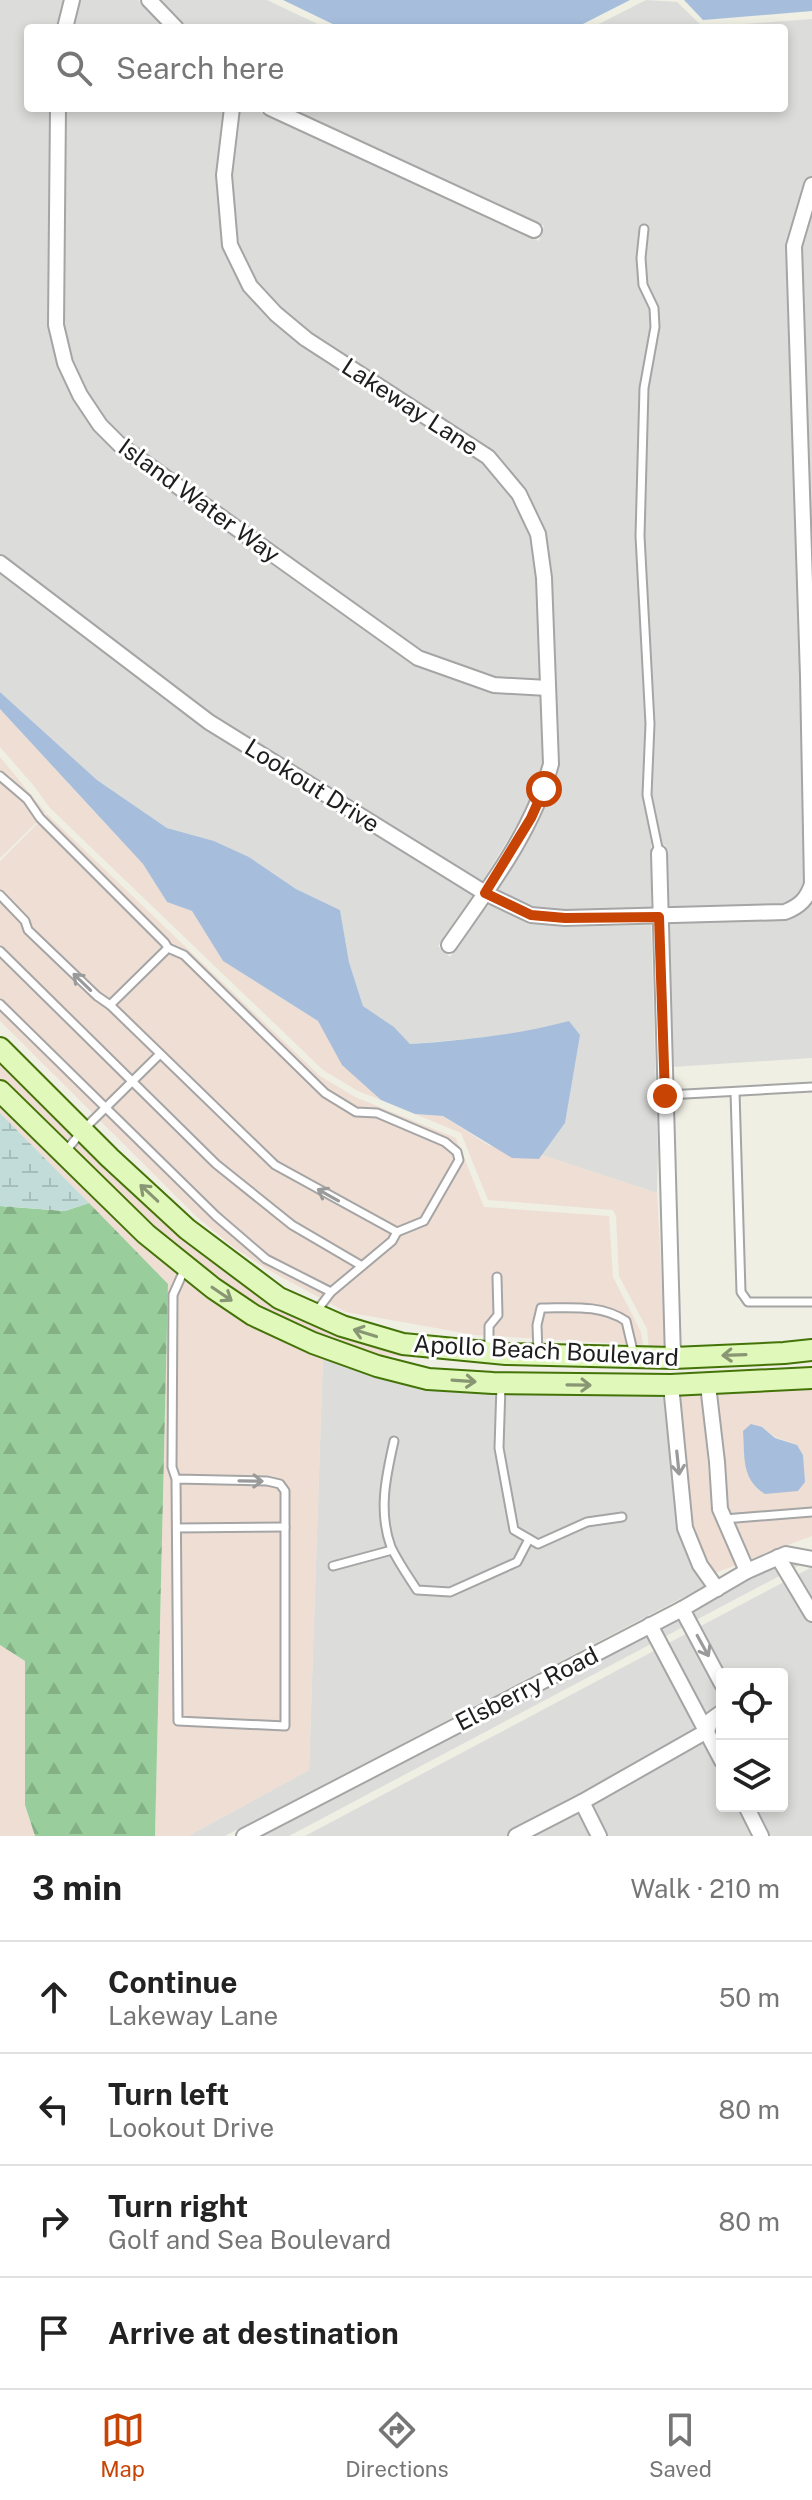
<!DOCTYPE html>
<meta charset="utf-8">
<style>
body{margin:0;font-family:"Public Sans",sans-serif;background:#f6f6f6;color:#222}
.controls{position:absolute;right:24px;bottom:24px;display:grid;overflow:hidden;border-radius:8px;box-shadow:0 4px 12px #0003}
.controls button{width:72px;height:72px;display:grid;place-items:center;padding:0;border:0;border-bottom:2px solid #e0e0e0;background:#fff;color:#222;font:40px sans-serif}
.stop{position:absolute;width:24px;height:24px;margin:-18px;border:6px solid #c74405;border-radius:50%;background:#fff}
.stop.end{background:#c74405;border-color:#fff;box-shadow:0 2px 8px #0008}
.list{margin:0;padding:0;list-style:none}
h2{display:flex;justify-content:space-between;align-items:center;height:104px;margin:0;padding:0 32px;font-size:34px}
h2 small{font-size:26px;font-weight:400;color:#767676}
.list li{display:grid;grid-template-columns:52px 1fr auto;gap:24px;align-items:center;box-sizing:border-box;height:112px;padding:0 32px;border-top:2px solid #e0e0e0}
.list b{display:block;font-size:30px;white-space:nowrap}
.list p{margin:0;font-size:26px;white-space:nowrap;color:#767676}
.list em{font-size:26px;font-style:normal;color:#767676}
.icon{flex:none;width:44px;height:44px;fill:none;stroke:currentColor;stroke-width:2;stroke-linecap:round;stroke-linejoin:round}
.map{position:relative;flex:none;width:812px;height:1836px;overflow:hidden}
.search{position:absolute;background:#fff;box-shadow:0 4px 12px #0003;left:24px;right:24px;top:24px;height:88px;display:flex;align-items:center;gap:20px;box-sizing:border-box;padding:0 28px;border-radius:8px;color:#767676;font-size:30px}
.sheet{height:552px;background:#fff}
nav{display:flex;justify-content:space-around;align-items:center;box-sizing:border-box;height:112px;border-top:2px solid #e0e0e0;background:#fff;font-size:22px;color:#767676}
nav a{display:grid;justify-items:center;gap:4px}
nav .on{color:#c74405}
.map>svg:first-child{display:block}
.residential{fill:#dcdcdb;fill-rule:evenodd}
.commercial{fill:#efded4;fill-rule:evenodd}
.forest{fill:url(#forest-firs)}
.wetland{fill:url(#wetland-marsh)}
.water{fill:#a6bedc}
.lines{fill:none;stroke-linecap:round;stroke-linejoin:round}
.lane-casing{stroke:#a5a5a5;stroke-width:11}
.street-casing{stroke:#a5a5a5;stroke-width:18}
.secondary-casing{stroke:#447307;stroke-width:24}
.lane{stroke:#fff;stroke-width:7}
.street{stroke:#fff;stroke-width:14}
.secondary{stroke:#e0f8ba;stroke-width:20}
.oneway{stroke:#9a9a9a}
.oneway2{stroke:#899674}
.route{stroke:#c74405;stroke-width:10}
.labels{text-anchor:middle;stroke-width:6;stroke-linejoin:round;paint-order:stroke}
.street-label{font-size:24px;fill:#1e1e1e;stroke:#fff}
</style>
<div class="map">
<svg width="812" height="1836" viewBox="0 0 812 1836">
<defs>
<pattern id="forest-firs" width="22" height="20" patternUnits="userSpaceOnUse" patternTransform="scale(2)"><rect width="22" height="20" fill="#9acd9c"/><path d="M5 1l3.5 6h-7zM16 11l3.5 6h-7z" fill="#84b086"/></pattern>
<pattern id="wetland-marsh" width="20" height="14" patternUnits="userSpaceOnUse" patternTransform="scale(2)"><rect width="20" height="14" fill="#c2ddd9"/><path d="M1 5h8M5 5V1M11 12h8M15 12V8" fill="none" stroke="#a6bdba"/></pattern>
</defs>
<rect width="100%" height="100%" fill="#efefe4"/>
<g class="residential">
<polygon points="0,0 64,0 57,28 28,28 28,108 50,108 48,324 58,366 74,399 94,429 116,452 414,664 492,693 541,696 543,762 537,786 524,813 482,882 212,715 0,554"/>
<polygon points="80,0 138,0 167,28 73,28"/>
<polygon points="160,0 267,0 326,28 185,28"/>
<polygon points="646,0 677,2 703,27 812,19 812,1058 672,1067 666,845 651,844 651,909 565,910 532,907 497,890 538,822 551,793 559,767 552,578 545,531 525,488 492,451 310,332 281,308 257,282 238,243 232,176 240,108 251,108 539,241 544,226 289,108 784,108 784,28 591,28"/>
<polygon points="65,108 224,108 217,173 223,245 245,292 272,320 302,346 483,464 513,498 530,536 537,578 540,679 495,677 421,650 124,439 106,420 87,391 72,361 64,325"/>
<polygon points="0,573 205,728 473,895 438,946 450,957 489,904 531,923 566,927 651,925 658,1153 657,1193 542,1155 565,1123 571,1084 569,1021 535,1031 501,1036 410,1044 394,1027 363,1006 349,962 340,910 296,889 249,857 214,841 167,828 97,780 0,692"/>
<polygon points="323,1355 376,1374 663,1393 677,1528 693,1568 705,1586 225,1836 188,1836 309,1770"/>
<polygon points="788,1563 800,1565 289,1836 262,1836 692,1613 751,1578"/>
<path d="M812,1567v269h-507zM722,1674h60v132h-60z"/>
</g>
<g class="commercial">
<polygon points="0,709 143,864 167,902 192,911 223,961 318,1021 343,1065 381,1100 358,1091 323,1070 50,808 34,786 0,747"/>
<polygon points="0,757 46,813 0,858"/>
<polygon points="47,814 320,1076 355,1097 456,1138 484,1207 609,1216 613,1277 641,1332 643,1345 475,1335 346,1312 265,1268 233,1247 197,1217 0,1021 0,861"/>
<polygon points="0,1059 275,1304 494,1361 494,1363 367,1354 315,1336 256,1307 217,1281 151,1228 0,1080"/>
<polygon points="0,1102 142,1241 323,1355 309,1770 188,1836 155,1836 168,1284 0,1113"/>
<polygon points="415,1114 443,1116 488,1145 539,1159 542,1155 657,1193 657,1190 665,1349 649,1349 647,1329 619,1276 616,1216 613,1210 488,1200 461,1133"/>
<path d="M812,1387v149l-62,23 -22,-51 -3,-46 -9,-69zM762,1427l13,10 22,8 -32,49z"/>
<polygon points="679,1393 701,1393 712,1509 736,1565 715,1573 707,1562 692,1526"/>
<polygon points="0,1645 25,1661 25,1805 35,1836 0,1836"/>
</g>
<polygon class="forest" points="89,1203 168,1284 155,1836 35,1836 25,1805 25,1661 0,1645 0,1206 65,1211"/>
<polygon class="wetland" points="0,1113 89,1203 65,1211 0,1206"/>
<g class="water">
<polygon points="283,0 630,0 575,28 341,28"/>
<polygon points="684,0 812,0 812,11 703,20"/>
<path d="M0,692l97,88 70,48 47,13 35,16 47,32 44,21 9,52 14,44 31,21 16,17c54,-4 107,-9 159,-23l11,14 -15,88 -26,36 -27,-1 -69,-42 -28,-2 -34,-14 -39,-35 -24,-44 -95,-60 -31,-50 -25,-9 -24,-38 -143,-155z"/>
<path d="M751,1424l11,3 13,11 22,7 6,10 2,27 -7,9 -33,3c-24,-15 -20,-37 -22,-63z"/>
</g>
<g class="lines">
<g class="lane-casing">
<g id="lane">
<polyline points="644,229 641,258 643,285 654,308 655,327 644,388 640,536 650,724 647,795 659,853"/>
<polyline points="0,776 27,799 40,818 165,943 168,948 110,1005"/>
<polyline points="0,895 25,921 28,930 97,996 110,1005 275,1165 397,1232"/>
<polyline points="168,948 184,955 325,1093 356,1112 377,1113 445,1142 457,1152 459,1160 424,1221 397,1232 392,1241 331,1292 316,1312"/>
<polyline points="0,951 216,1164 292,1225 362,1266"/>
<polyline points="0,1004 216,1216 266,1259 331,1292"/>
<polyline points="735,1092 741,1292 748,1302 812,1302"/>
<polyline points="667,1095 812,1087"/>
<polyline points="65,1152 83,1130 160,1054"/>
<polyline points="489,1350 489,1326 498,1315 497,1277"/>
<path d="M538,1353l-1,-28 4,-17c29,0 60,-4 85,13l8,34"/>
<polyline points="501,1385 499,1448 514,1530 538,1544 587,1522 622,1517"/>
<path d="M394,1441c-8,35 -16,71 -3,106 7,15 17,29 26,43l33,2 67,-30 12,-23"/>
<polyline points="176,1479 267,1481 280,1484 285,1491 285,1726 178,1721 176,1479 172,1467 173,1295 185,1268"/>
<polyline points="724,1519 812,1512"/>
<polyline points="177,1528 285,1527"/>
<polyline points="333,1566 392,1550"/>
</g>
</g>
<g class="street-casing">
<g id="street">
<polyline points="149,0 176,28"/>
<polyline points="65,28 72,0"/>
<polyline points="58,108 56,325 65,363 80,395 100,425 120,445 418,658 494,685 548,688"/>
<path d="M232,108l-8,67 6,70 20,41 26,28 30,25 182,118 31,37 19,40 6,44 7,186c-18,67 -63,125 -102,181"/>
<polyline points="270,108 534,230"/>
<path d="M0,563l209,159 276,171 46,22 34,3 220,-6c15,-6 22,-13 27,-28l-4,-208 -14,-430 18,-61"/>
<polyline points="659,853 673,1358"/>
<polyline points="671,1385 685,1528 700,1565 717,1589"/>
<polyline points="708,1385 717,1462 720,1509 747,1571"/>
<polyline points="778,1557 812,1614"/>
<polyline points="682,1609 722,1684"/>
<polyline points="650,1625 722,1761"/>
<polyline points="582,1802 599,1836"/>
<polyline points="746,1806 761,1836"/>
<polyline points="244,1836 682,1609 747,1571 786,1554 812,1559"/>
<polyline points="516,1836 582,1802 707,1731 711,1720 722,1712"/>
</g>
</g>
<g class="secondary-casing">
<g id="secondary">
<polyline points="0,1048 110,1158 187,1229 279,1298 342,1326 403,1344 506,1354 673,1358 784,1353 812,1350"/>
<polyline points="0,1091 146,1234 213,1288 253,1315 313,1343 377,1366 428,1379 493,1383 671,1385 812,1378"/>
</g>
</g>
<use href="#lane" class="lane"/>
<use href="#street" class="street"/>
<use href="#secondary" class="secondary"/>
</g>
<defs><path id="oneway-shaft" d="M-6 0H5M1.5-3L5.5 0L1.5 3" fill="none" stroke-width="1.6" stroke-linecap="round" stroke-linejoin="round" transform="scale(2)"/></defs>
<g class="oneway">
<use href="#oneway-shaft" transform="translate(82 982) rotate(-136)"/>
<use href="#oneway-shaft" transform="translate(328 1195) rotate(-151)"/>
<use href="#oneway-shaft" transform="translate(678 1463) rotate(84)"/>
<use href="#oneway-shaft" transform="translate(251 1481) rotate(1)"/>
<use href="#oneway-shaft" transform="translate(703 1646) rotate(61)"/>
</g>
<g class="oneway2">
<use href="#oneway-shaft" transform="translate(149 1193) rotate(-137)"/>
<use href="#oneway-shaft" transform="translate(222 1294) rotate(34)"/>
<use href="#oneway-shaft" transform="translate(365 1333) rotate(-163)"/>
<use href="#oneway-shaft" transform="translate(734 1355) rotate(178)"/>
<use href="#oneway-shaft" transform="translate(464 1381) rotate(4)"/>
<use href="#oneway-shaft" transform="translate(579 1385) rotate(1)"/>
</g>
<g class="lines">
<polyline class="route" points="544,789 531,818 485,893 531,915 565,918 659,917 665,1096"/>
</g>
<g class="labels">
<g class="street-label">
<text transform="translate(410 407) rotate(33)" y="8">Lakeway Lane</text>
<text transform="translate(199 501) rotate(36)" y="8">Island Water Way</text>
<text transform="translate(312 786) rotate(32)" y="8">Lookout Drive</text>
<text transform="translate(546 1351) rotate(3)" y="8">Apollo Beach Boulevard</text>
<text transform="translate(527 1689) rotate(-27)" y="8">Elsberry Road</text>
</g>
</g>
</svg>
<div class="controls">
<button><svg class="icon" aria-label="locate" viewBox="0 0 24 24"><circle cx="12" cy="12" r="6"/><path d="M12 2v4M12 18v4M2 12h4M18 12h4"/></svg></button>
<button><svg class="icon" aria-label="layers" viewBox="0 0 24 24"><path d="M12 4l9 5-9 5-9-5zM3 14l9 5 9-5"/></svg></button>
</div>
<div class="stop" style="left:544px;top:789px"></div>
<div class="stop end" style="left:665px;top:1096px"></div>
<div class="search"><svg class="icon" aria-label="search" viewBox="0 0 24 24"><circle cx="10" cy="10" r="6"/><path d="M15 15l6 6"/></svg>Search here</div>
</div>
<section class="sheet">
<h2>3 min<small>Walk · 210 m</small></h2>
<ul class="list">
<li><svg class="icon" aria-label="ahead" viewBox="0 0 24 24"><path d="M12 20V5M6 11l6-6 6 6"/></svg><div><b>Continue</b><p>Lakeway Lane</p></div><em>50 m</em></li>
<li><svg class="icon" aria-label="left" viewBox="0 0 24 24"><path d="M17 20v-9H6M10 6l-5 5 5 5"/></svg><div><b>Turn left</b><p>Lookout Drive</p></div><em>80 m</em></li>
<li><svg class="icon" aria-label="right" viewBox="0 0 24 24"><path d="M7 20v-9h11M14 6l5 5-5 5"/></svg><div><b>Turn right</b><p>Golf and Sea Boulevard</p></div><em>80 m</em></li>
<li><svg class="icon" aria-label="arrive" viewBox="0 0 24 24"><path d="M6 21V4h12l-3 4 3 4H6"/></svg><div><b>Arrive at destination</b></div></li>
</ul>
</section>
<nav>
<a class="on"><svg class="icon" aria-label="map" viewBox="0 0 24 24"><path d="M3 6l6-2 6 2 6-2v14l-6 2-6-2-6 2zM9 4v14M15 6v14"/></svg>Map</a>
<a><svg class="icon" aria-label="directions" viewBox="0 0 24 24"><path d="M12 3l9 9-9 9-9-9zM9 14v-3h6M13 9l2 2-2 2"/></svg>Directions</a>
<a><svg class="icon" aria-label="saved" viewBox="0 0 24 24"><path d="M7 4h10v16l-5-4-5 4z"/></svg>Saved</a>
</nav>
